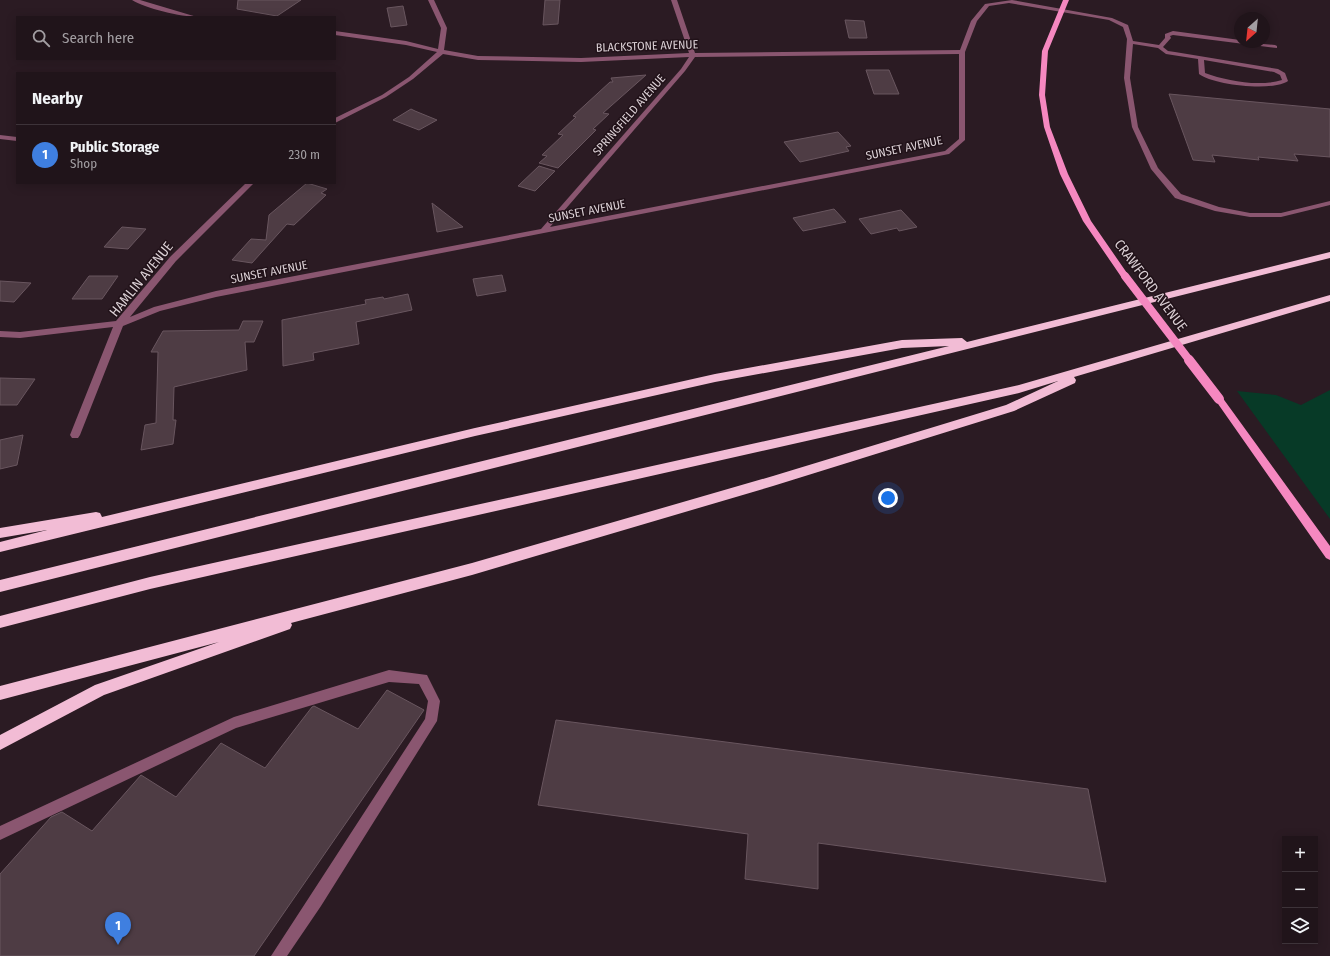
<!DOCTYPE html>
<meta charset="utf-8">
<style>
body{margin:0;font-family:"Fira Sans Condensed",sans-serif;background:#281d23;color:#f1f3f6}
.controls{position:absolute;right:12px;bottom:12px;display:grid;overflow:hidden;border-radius:0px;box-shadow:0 2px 10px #0003}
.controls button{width:36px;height:36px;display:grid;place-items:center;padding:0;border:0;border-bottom:1px solid #3d3339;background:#20141a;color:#f1f3f6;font:20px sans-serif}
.compass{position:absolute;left:1234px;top:12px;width:36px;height:36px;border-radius:50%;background:#20141a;box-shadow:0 2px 10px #0003;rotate:207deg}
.you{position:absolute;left:888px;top:498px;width:14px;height:14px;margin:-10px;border:3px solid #fff;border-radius:50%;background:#1a73e8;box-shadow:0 0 0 6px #1a73e833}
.badge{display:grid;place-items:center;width:26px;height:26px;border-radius:50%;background:#db2777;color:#fff;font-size:13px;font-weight:700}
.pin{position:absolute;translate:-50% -33px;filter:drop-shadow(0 1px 2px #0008)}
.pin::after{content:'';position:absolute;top:21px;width:14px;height:12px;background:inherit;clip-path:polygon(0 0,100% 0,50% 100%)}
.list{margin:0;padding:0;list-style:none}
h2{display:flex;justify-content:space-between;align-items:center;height:52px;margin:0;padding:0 16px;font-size:17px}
h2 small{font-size:13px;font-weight:400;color:#a29ea2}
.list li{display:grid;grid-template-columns:26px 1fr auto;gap:12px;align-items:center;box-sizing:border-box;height:60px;padding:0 16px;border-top:1px solid #3d3339}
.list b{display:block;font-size:15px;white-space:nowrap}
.list p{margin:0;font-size:13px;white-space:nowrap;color:#a29ea2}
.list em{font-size:13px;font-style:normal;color:#a29ea2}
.icon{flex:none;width:22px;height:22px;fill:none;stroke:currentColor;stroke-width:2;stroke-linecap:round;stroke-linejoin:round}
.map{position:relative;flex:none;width:1330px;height:956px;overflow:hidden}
.search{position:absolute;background:#20141a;box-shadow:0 2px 10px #0003;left:16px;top:16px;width:320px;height:44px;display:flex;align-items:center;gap:10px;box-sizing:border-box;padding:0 14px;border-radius:0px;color:#a29ea2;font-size:15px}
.panel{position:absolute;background:#20141a;box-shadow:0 2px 10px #0003;left:16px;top:72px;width:320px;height:112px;border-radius:0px}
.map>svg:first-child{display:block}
.green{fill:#073a27}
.building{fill:#4e3c44;stroke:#69565f}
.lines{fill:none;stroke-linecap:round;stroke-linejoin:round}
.minor{fill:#8a5670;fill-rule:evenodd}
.major{fill:#f588c0;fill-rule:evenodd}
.highway{fill:#f2bcd5;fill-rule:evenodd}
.major-bridge-far1{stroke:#f588c0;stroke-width:8}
.major-bridge{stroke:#f588c0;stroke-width:10}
.labels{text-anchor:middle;stroke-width:3;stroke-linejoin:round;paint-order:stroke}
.far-street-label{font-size:12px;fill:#dacfd4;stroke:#211219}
.street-label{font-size:14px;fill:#dacfd4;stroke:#211219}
</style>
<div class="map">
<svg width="1330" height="956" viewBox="0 0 1330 956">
<rect width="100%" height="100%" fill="#2b1b23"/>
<polygon class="green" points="1330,390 1330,519 1237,391 1276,395 1301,405"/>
<g class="building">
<polygon points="238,0 301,0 277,16 237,9"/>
<polygon points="545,0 560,0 558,24 543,25"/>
<polygon points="403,6 407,25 391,27 387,8"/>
<polygon points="845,20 864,21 867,38 849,38"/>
<polygon points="866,70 889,70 899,94 874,94"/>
<polygon points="646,75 603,113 609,114 593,129 596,130 558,168 539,163 547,156 542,155 563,135 558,134 576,117 573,116 610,82 613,82 611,78"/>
<polygon points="1169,94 1330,109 1330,157 1294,154 1298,161 1258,157 1259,160 1212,155 1215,162 1193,160"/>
<polygon points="411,109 415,111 437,120 419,130 393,120"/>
<polygon points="838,132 851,146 846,147 849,151 800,162 784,142"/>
<polygon points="539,166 555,171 535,191 518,186"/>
<polygon points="307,183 327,189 321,193 326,195 294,225 287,224 252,263 232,260 251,239 266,240 269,215"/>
<polygon points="432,203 463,227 437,232"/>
<polygon points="834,209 846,222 803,231 793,218"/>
<polygon points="901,210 917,227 899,231 897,228 871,234 859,219"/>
<polygon points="122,227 146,229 128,249 104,247"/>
<polygon points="502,275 506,291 477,296 473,279"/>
<polygon points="89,276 118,276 102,299 72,299"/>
<polygon points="0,281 31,283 14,302 0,301"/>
<polygon points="408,294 412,310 356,322 359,344 313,353 314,360 283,366 282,320 366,304 365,300 383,297 384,299"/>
<polygon points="243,321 263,321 254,342 245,342 247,370 174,387 173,420 176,420 173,444 141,450 145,425 156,423 158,352 151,352 163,331 239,330"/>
<polygon points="0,378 35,379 17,405 0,405"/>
<polygon points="23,435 17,465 0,469 0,440"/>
<polygon points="387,690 424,710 254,956 0,956 0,874 51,817 62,812 92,831 141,775 176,797 221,743 265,768 312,707 314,706 358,729"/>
<polygon points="556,720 1088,789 1106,882 818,843 818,889 745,879 748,834 538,805"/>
</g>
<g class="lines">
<g class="minor">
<path d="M132,0h8l57,17c-15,0 -53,-9 -65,-17z"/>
<path d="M428,0h6l13,28 -3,22 34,6 103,2 108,-5 -18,-53h6l18,53 265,-3 11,-29 14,-17 27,-4 100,18 16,7 5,16 26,4 6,-7v-4l8,-3 67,9v2l35,3 2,1v2l-104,-13 -3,1 1,2 -8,9 5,4 7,1 103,17 7,4 3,8c-15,11 -75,4 -89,-7l-1,-15 -32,-5 -8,-6 -25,-4 -3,34 8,49 20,41 23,26 38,13 31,6h31l49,-12v4l-49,12h-31l-35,-6 -40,-13 -24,-29 -19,-42 -8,-49 3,-39 -4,-12 -14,-7 -100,-17 -20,3 -12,15 -12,31v88l-16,14 -733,143 -56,14 -37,15 -43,109 -2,3h-6l-2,-3 43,-108 -93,11 -20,-1v-6l20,1 96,-11 54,-64 76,-74h8l-78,78 -46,56 24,-10 62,-16 325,-62 140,-160 8,-12 -108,5 -103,-2 -35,-6 -30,25 -27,18 -51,26v-5l47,-23 27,-18 28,-25 -31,-7 -71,-10v-4l71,10 32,8 3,-21zM959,54v85l-14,12 -395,76 135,-156 10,-14zM1204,60l70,12 6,3 2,5c-24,7 -55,1 -77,-7z"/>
<polygon points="0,135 17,137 17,141 0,139"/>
<polygon points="389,670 427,675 440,701 437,721 321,906 287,956 271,956 425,719 428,701 419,684 389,682 236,728 0,840 0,826 234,717"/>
</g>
<g class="major">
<polygon points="1063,0 1069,0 1048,51 1045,95 1050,127 1068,174 1091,221 1129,276 1125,279 1122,278 1083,221 1060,174 1044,127 1039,95 1042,51"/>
<polygon points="1219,396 1222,397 1330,546 1330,560 1326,558 1216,401 1214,399"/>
</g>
<g class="highway">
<polygon points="1330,252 1330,258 0,592 0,580 949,346 902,348 715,382 475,436 0,552 0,542 47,530 0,538 0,528 96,512 100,513 102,517 475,428 715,374 902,340 962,338 967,342"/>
<polygon points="1330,295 1330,301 1074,377 1076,380 1075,383 1014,411 773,486 472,575 291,623 292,625 290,629 104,695 0,750 0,735 95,685 219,642 0,700 0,686 472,563 773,476 1006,405 1058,381 1019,393 150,589 0,628 0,616 150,577 1019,385"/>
</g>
<polyline class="major-bridge-far1" points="1125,276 1190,361"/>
<polyline class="major-bridge" points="1189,360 1219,399"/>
</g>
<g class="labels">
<g class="far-street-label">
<text transform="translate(647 46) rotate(-2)" y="4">BLACKSTONE AVENUE</text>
<text transform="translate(629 115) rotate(-49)" y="4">SPRINGFIELD AVENUE</text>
<text transform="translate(904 148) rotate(-12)" y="4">SUNSET AVENUE</text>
<text transform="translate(587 211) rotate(-11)" y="4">SUNSET AVENUE</text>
<text transform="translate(269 272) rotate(-11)" y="4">SUNSET AVENUE</text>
</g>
<g class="street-label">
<text transform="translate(141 279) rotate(-51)" y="5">HAMLIN AVENUE</text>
<text transform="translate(1151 285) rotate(53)" y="5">CRAWFORD AVENUE</text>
</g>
</g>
</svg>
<div class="controls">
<button>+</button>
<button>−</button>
<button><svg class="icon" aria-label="layers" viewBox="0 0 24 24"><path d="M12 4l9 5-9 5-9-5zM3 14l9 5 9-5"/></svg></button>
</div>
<svg class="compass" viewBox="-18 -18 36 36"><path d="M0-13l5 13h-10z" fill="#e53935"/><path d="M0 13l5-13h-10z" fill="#a29ea2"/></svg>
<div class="you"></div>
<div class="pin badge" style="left:118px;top:945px;background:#3f7fe0">1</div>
<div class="search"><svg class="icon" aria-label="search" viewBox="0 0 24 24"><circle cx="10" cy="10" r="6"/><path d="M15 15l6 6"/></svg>Search here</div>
<section class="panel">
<h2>Nearby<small></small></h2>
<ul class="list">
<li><span class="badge" style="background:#3f7fe0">1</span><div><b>Public Storage</b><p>Shop</p></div><em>230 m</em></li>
</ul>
</section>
</div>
